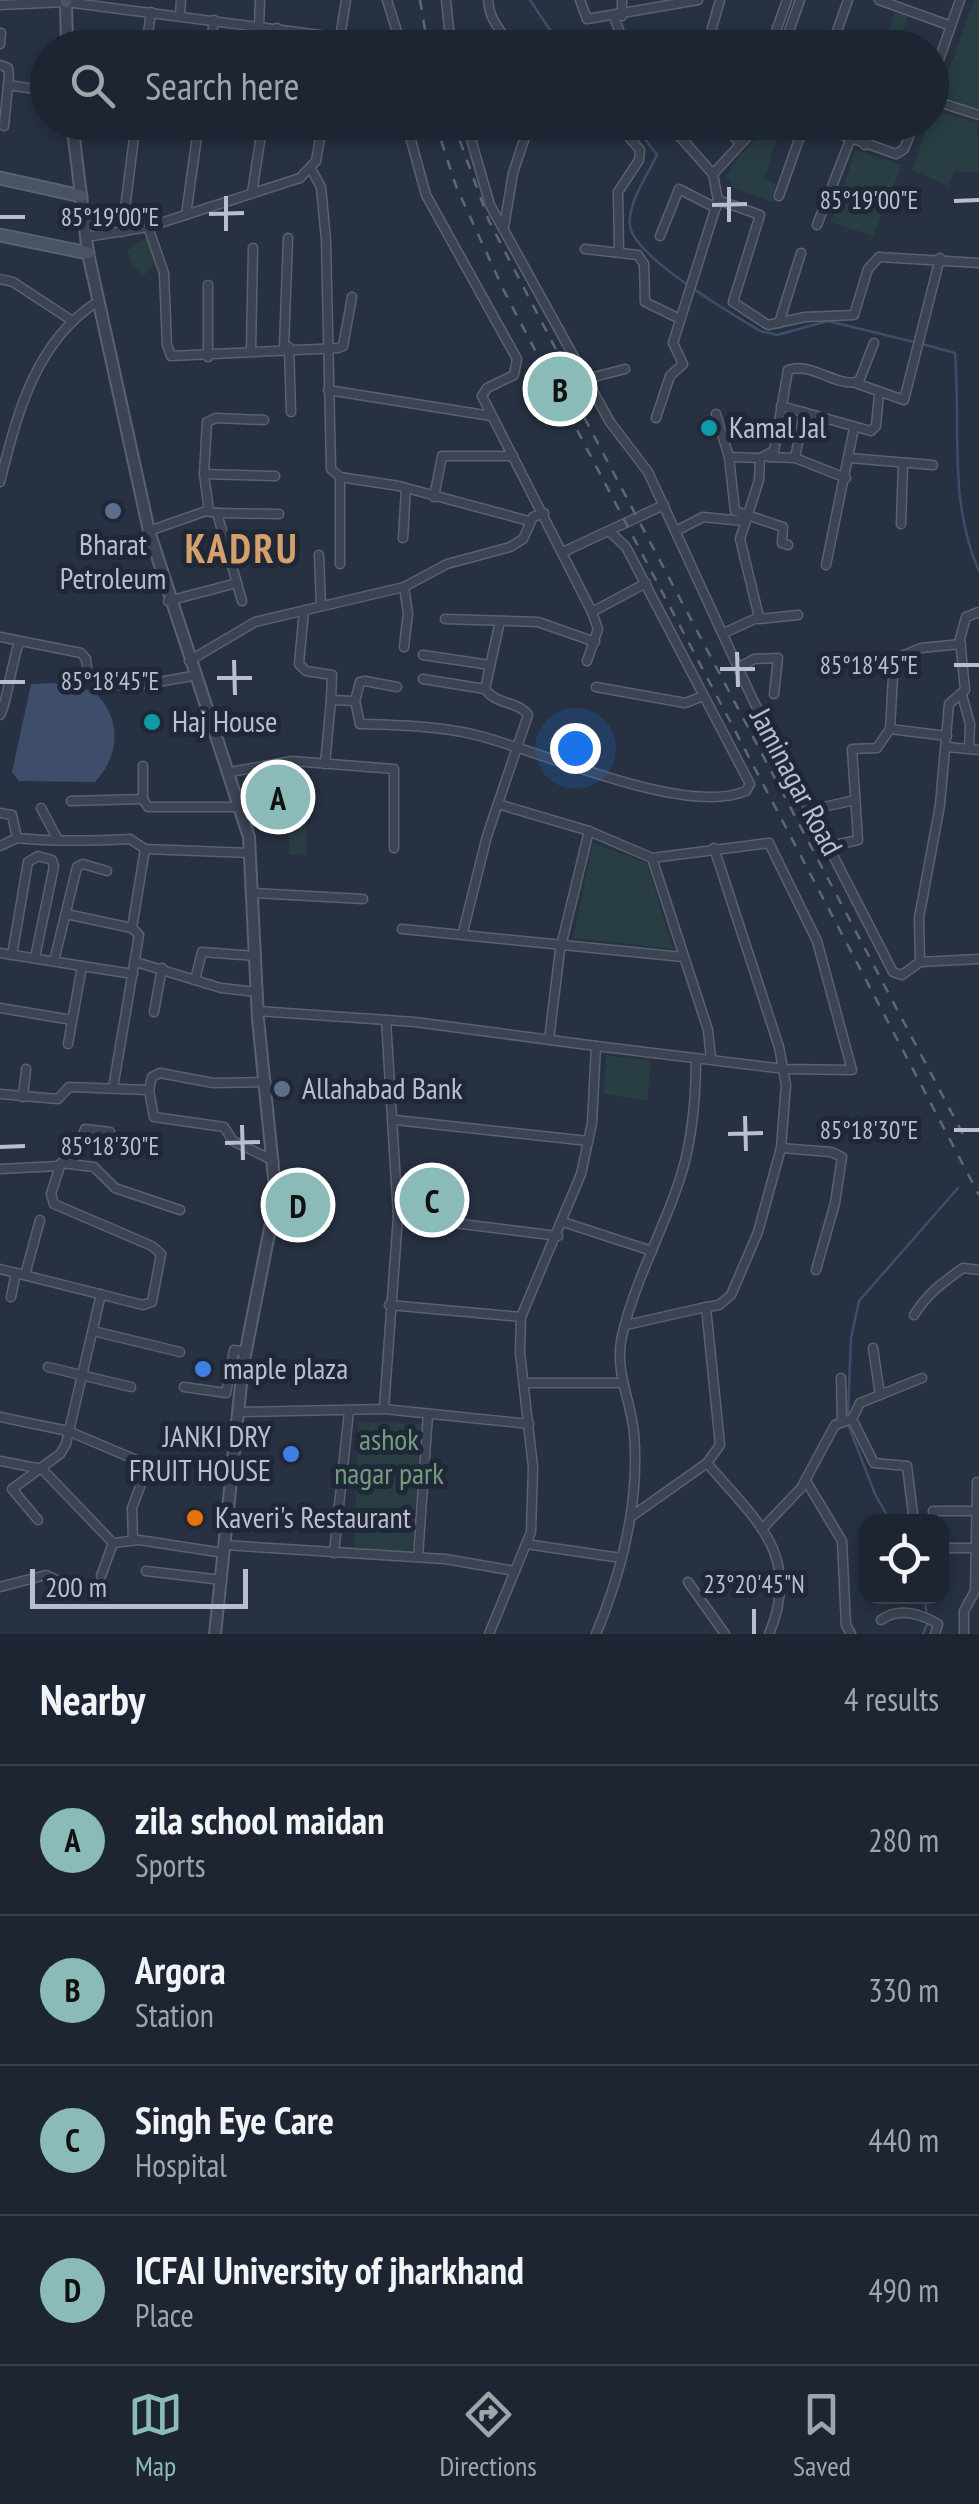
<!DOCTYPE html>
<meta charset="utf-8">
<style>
body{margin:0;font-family:"PT Sans Narrow",sans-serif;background:#252d3a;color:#f1f3f6}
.controls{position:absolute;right:30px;bottom:30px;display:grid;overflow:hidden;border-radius:20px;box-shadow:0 5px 15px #0003}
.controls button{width:90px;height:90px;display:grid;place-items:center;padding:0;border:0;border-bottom:2px solid #3b424d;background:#1d2532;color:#f1f3f6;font:50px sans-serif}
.scale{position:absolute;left:30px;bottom:25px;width:218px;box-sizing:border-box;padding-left:10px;border:5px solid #b9bfcc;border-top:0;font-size:28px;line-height:35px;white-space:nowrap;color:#b9bfcc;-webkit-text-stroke:8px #202837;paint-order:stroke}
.you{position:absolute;left:575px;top:748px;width:35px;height:35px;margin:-25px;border:8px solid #fff;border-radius:50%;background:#1a73e8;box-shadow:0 0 0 15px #1a73e833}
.badge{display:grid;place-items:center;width:65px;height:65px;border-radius:50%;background:#8bbbb9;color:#111;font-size:32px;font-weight:700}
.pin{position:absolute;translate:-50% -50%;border:5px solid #fff;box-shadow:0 2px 10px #0006}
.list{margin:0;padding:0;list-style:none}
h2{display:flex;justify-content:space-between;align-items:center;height:130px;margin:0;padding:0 40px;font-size:42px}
h2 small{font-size:32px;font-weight:400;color:#a0a5ac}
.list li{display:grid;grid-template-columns:65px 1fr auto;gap:30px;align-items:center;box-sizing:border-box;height:150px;padding:0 40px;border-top:2px solid #3b424d}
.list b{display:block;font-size:38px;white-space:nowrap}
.list p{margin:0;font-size:32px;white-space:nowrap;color:#a0a5ac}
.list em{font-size:32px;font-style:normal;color:#a0a5ac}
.icon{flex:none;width:55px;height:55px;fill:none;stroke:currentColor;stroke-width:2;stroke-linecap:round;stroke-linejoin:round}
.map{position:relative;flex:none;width:979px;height:1634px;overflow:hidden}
.search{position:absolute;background:#1d2532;box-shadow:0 5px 15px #0003;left:30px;right:30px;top:30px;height:110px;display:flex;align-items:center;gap:25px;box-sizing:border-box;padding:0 35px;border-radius:55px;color:#a0a5ac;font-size:38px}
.sheet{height:730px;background:#1d2532}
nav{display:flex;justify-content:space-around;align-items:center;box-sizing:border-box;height:140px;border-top:2px solid #3b424d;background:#1d2532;font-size:28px;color:#a0a5ac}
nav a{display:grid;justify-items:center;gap:5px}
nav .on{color:#8bbbb9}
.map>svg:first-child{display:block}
.green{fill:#293e43}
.water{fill:#3e4d6a}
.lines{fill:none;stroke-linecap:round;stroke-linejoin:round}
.stream{stroke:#3e4d6a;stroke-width:2.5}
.minor-casing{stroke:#5a616f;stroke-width:11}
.tertiary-casing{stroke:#5a616f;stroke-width:14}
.secondary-casing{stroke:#5a616f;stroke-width:15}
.minor{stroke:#3c4352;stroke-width:8}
.tertiary{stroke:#3c4352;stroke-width:10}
.secondary{stroke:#4a5265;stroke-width:11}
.rail{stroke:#5e6779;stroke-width:2.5;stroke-dasharray:10 10;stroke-linecap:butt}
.ticks{fill:none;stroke:#b9bfcc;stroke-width:4}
.culture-dot{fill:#0f9aa8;stroke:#202837;stroke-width:4}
.service-dot{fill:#5c6f8a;stroke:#202837;stroke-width:4}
.shop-dot{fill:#3f7fe0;stroke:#202837;stroke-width:4}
.food-dot{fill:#e8710a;stroke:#202837;stroke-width:4}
.labels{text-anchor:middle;stroke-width:10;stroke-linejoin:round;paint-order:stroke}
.poi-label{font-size:30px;fill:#b9bfcc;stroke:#202837;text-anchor:start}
.street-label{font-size:30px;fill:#b9bfcc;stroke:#202837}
.park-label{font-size:30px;fill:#719c7e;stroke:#202837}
.district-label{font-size:40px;font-weight:bold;letter-spacing:2.5px;fill:#d4a06c;stroke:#202837}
.ticks-label{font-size:25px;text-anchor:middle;fill:#b9bfcc;stroke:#202837;stroke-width:10;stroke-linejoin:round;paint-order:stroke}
</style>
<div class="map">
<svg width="979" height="1634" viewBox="0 0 979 1634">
<rect width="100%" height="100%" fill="#273142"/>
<g class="green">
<polygon points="974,0 979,0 979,110 940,95"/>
<polygon points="895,12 908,17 897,47 884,45"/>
<polygon points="933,110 977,123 979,172 954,172 949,186 912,170"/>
<polygon points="776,123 782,124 764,179 780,187 774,202 735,188 725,177 747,147"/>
<polygon points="856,150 902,165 873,236 831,222"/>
<polygon points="147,237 155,264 144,275 132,266 127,251"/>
<polygon points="304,770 307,855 290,855 287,822 254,822 250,771"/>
<polygon points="593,843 647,863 673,949 573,938"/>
<polygon points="606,1055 651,1061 647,1101 604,1094"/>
<polygon points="358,1422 423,1424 411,1556 354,1555"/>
</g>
<path class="water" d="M53,683l40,8c29,26 28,63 2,91l-76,-1 -7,-9 19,-88z"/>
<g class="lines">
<g class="stream">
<polyline points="530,0 562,48"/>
<path d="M632,122l25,33c-9,19 -30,49 -27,71 5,32 101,87 130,105l17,4 51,-14 86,21"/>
<path d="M922,344l33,9c6,74 -7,148 24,218"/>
<polyline points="848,1413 851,1338 859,1301 958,1188"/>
<polyline points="849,1427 875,1494 891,1522"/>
<polyline points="924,1596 927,1614"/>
<polyline points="923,1634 928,1622"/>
</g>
<g class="minor-casing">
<g id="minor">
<polyline points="446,0 451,48"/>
<path d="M488,0c2,25 15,27 20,48"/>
<polyline points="580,0 587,19 698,0"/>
<polyline points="879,0 951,26"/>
<polyline points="0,5 66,2 374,42 388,48"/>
<polyline points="180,16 181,0"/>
<polyline points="622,16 622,0"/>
<polyline points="614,17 626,48"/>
<polyline points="259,26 260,0"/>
<polyline points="712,28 720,0"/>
<polyline points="340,38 346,0"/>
<polyline points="0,44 1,33"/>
<polyline points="387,47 398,35 387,0"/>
<polyline points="146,48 151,12"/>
<polyline points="210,48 214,20"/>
<polyline points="274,48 277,28"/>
<polyline points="770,48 787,0"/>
<polyline points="783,48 800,0"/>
<polyline points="831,48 848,0"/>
<polyline points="0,65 8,68 9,75 4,126"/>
<polyline points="932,80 960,0"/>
<polyline points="8,85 48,91"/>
<polyline points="932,100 979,115"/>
<polyline points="406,122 426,195 517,359 514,375 487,388 482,396 592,612 598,629 587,661"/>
<polyline points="466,122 490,205 610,422 648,472 753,700 893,972 902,975 920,962"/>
<polyline points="616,122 640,150 639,160 618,192 619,250"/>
<polyline points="667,122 713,174"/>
<polyline points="717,122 740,142"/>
<polyline points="806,122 896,154 904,149 915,122"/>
<polyline points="865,145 873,122"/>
<polyline points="311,169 321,187 326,240 331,469 340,477 399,486 529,521"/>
<polyline points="252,193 263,122"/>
<polyline points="779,196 805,122"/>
<polyline points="718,200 760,215 733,302 768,325 805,317 854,315 868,269 879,257 979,263"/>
<polyline points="186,215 199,122"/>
<polyline points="817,225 857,122"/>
<polyline points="148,227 164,273 167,345 171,356 338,348 343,346 352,297"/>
<polyline points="504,227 513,173 530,122"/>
<polyline points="122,232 136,122"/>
<polyline points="660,236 679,189 716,208"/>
<polyline points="86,237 148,227 300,178 316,161 323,122"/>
<polyline points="585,249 638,255 644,264 645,302 680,319"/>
<polyline points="0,279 13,282 71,320"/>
<polyline points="779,323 801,253"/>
<polyline points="874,343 858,384 904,400 940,258"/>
<polyline points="284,347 288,238"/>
<polyline points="289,347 291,412"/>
<polyline points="251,350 253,248"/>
<polyline points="208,357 208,285"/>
<polyline points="586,379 625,369"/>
<polyline points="328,390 491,416"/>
<polyline points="781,406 871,431 876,426 879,394"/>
<polyline points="716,414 729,457 735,511 783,527 782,543 788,545"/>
<polyline points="656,418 670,376 683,364 673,343 718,200 713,174 761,122"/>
<polyline points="729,457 760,458"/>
<polyline points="769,457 795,458 804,412"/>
<polyline points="795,458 846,478"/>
<polyline points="849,458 933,465"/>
<polyline points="204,474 275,476"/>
<polyline points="340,477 340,564"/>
<path d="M0,482c17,-68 35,-140 97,-180"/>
<polyline points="434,497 442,456 513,456"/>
<polyline points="209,511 204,474 207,422 216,418 264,420"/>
<polyline points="217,513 279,514"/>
<polyline points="901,524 903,463"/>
<polyline points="149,531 206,511 217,513 242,601"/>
<polyline points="676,531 703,517 743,521"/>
<polyline points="403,538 406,488"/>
<polyline points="563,552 664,505"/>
<polyline points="319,555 321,606"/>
<polyline points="231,558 261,558"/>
<polyline points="826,565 854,428"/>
<polyline points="168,601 237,583"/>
<polyline points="304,610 299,664 306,671 332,675 331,700"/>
<polyline points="592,612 646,583"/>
<polyline points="979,612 966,617 960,639 965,690 949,704 940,805 919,918 920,962 979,959"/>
<polyline points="445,619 538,622 595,642"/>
<polyline points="759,619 798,615"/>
<path d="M724,633l35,-16 -19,-78 19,-59 1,-22 14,-7 14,-81c25,-8 45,16 69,12"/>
<path d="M0,637l81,16 5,6 2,18c32,16 72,4 105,-1"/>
<polyline points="404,647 408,613 404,587"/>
<polyline points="423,655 490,665"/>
<polyline points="189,661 255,622 404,587 447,564 510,547 523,539 533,517 544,513"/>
<polyline points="738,668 754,659 778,658 774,694"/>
<polyline points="423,679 485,689 500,621"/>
<polyline points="596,687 685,703 701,697"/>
<polyline points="962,695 970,724 969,749"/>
<path d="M355,701l5,23c38,1 79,2 116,11 66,16 208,82 270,56l4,-7 -124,-237 -17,-16"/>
<path d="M0,715c6,-7 12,-55 19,-72"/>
<polyline points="890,729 947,736"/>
<polyline points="947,747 979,750"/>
<polyline points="325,764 331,700 355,701 360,682 365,681 397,687"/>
<polyline points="143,766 143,799 148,807 240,807"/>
<polyline points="230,772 292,761 394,769 394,848"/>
<polyline points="71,801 143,799"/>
<polyline points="498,804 589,831"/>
<polyline points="41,808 57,838"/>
<polyline points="810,810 855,800"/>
<path d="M0,813l12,2 5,23c38,4 74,3 113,1l15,10"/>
<polyline points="0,846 17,838"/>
<polyline points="830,846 858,840 852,749 877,748 890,729 894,659 921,648 961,644"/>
<polyline points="652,858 708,1030 711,1059"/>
<polyline points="253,893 363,899"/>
<polyline points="66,914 132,928 139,935 113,1088"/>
<polyline points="132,928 145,849 250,853"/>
<polyline points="402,929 683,957"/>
<path d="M463,932l24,-96 41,-121c-10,-14 -32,-10 -43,-26"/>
<polyline points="0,953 82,966 68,1044"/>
<polyline points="12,955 28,862 38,856 52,860 54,866 35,958"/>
<polyline points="54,961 77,867 83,864 107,871"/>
<polyline points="136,962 221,988 257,992"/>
<polyline points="82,966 133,974"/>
<polyline points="195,980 202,952 256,956"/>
<polyline points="0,1008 72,1020"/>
<polyline points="258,1011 415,1022 596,1046 592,1123 581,1174 521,1317 520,1353 533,1467 531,1532 489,1634"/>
<polyline points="154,1012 162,968"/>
<polyline points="549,1040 560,950 589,831 652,858 769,843 817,941 852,1070 785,1069 596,1046"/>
<polyline points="149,1090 152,1077 160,1073 213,1083 266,1082"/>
<polyline points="0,1094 58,1099 69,1087 149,1090 154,1117 224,1127 233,1141 274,1161"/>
<polyline points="23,1097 26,1069"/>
<polyline points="395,1120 588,1141"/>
<polyline points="781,1148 831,1152 842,1157 835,1203 816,1270"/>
<polyline points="73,1164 85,1129 110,1132"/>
<polyline points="0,1169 58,1166"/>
<polyline points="398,1216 558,1236"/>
<polyline points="563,1222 652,1251"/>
<polyline points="0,1269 143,1305 152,1302 161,1254 152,1246 54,1204 51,1194 61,1163 94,1167 115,1188 180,1210"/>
<polyline points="25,1275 40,1220"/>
<polyline points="11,1297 16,1273"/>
<polyline points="389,1305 521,1317"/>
<polyline points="706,1307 719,1305 731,1295 758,1232 781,1148 786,1085 779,1047 714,848"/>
<path d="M914,1315c14,-22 28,-32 49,-47l16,2"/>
<polyline points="626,1325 706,1307 720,1445 707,1463 632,1516"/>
<polyline points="93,1331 180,1352"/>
<polyline points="873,1348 880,1395"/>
<polyline points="48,1367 131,1387"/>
<polyline points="841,1378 842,1421"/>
<polyline points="525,1383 621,1383"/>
<polyline points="184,1387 226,1393 234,1350 246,1352"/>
<polyline points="384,1409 398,1216 386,1020"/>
<polyline points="238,1412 384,1409 529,1424"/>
<polyline points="0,1417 68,1431 167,1473"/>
<polyline points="852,1419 860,1403 922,1378"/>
<polyline points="0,1461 42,1469 113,1543 139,1540 224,1553"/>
<path d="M707,1463c47,56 96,91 62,171"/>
<polyline points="806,1481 842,1541 846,1625 851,1634"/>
<polyline points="38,1520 12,1489 60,1454 66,1444 101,1294"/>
<polyline points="934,1522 933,1511 974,1511"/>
<polyline points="762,1529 801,1488 835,1425 852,1419 874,1463 907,1466 914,1522"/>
<polyline points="133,1540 132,1508 148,1465"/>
<polyline points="526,1544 621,1558"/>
<polyline points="224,1545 445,1559 515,1571"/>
<polyline points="942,1548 974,1548"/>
<polyline points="334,1553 349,1411"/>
<polyline points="418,1557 428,1414"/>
<polyline points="146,1571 222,1580"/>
<polyline points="101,1576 113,1543"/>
<polyline points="688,1582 725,1634"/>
<polyline points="0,1587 46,1575 78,1589"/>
<path d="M881,1620c18,-13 40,-6 57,4l-3,10"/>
<path d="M596,1634c26,-63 44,-132 38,-201 -3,-33 -20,-62 -12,-97 11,-49 36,-96 53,-143 16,-41 21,-92 21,-135"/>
<polyline points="964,1634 964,1611 975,1591 977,1482"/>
</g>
</g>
<g class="tertiary-casing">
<g id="tertiary">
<polyline points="66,2 67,48"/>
<polyline points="72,122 88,253 149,531 249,837 258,1019 276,1198 243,1365 215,1634"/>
</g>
</g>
<g class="secondary-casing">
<g id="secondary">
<polyline points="66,0 66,2"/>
<polyline points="0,178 81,196"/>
<polyline points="0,235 88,253"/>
</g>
</g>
<use href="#minor" class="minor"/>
<use href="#tertiary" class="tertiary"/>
<use href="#secondary" class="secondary"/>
<g class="rail">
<polyline points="420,0 428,48"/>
<polyline points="435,122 456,186 504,291 979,1195"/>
<polyline points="453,122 489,221 586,407"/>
<polyline points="575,400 965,1138"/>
</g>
</g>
<path class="ticks" d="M729,187v35M226,196v35M954,201l25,-1M712,205l35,-1M209,214l35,-1M0,217h25M737,652l1,35M234,660l1,35M954,665h25M720,669h35M217,678h35M0,682h25M745,1116l1,35M242,1125l1,35M954,1130h25M728,1134l35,-1M225,1143l35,-1M0,1147l25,-1M754,1609v25"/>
<g class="culture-dot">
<circle cx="709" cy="428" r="10"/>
<circle cx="152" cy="722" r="10"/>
</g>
<g class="service-dot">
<circle cx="113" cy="511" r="10"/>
<circle cx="282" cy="1089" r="10"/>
</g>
<g class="shop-dot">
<circle cx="203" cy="1369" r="10"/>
<circle cx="291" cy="1454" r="10"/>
</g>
<circle class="food-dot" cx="195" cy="1518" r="10"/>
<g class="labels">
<g class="poi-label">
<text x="729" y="438">Kamal Jal</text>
<text x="113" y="555" text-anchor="middle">Bharat<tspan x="113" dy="34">Petroleum</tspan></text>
<text x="172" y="732">Haj House</text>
<text x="302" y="1099">Allahabad Bank</text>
<text x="223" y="1379">maple plaza</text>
<text x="271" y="1447" text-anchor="end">JANKI DRY<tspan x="271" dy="34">FRUIT HOUSE</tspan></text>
<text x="215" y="1528">Kaveri's Restaurant</text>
</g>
<g class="street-label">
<text transform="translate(796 782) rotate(62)" y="10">Jaminagar Road</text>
</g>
<g class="park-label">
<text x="389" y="1450">ashok<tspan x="389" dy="34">nagar park</tspan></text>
</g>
<g class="district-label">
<text x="242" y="563">KADRU</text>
</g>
</g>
<g class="ticks-label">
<text x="869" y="209">85°19'00"E</text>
<text x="110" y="226">85°19'00"E</text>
<text x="869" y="674">85°18'45"E</text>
<text x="110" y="690">85°18'45"E</text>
<text x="869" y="1139">85°18'30"E</text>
<text x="110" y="1155">85°18'30"E</text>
<text x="754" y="1593">23°20'45"N</text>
</g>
</svg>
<div class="controls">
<button><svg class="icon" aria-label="locate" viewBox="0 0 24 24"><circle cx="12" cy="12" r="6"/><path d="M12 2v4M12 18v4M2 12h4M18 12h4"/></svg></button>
</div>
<div class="scale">200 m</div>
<div class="you"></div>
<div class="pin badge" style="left:278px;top:797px">A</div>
<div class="pin badge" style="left:560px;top:389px">B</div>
<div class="pin badge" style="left:432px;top:1200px">C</div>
<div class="pin badge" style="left:298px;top:1205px">D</div>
<div class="search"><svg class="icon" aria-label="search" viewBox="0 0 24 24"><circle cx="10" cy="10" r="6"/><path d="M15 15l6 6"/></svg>Search here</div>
</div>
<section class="sheet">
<h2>Nearby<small>4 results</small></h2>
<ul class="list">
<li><span class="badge">A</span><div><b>zila school maidan</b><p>Sports</p></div><em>280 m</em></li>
<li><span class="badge">B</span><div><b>Argora</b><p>Station</p></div><em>330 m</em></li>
<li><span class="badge">C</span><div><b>Singh Eye Care</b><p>Hospital</p></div><em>440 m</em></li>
<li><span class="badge">D</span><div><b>ICFAI University of jharkhand</b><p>Place</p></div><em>490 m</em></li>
</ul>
</section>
<nav>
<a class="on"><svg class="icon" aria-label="map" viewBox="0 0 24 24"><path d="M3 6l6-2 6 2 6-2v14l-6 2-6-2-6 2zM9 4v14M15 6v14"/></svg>Map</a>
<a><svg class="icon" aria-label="directions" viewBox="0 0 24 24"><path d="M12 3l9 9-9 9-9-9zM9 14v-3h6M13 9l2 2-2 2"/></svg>Directions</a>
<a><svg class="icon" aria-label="saved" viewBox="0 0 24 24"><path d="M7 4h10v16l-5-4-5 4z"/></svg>Saved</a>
</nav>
